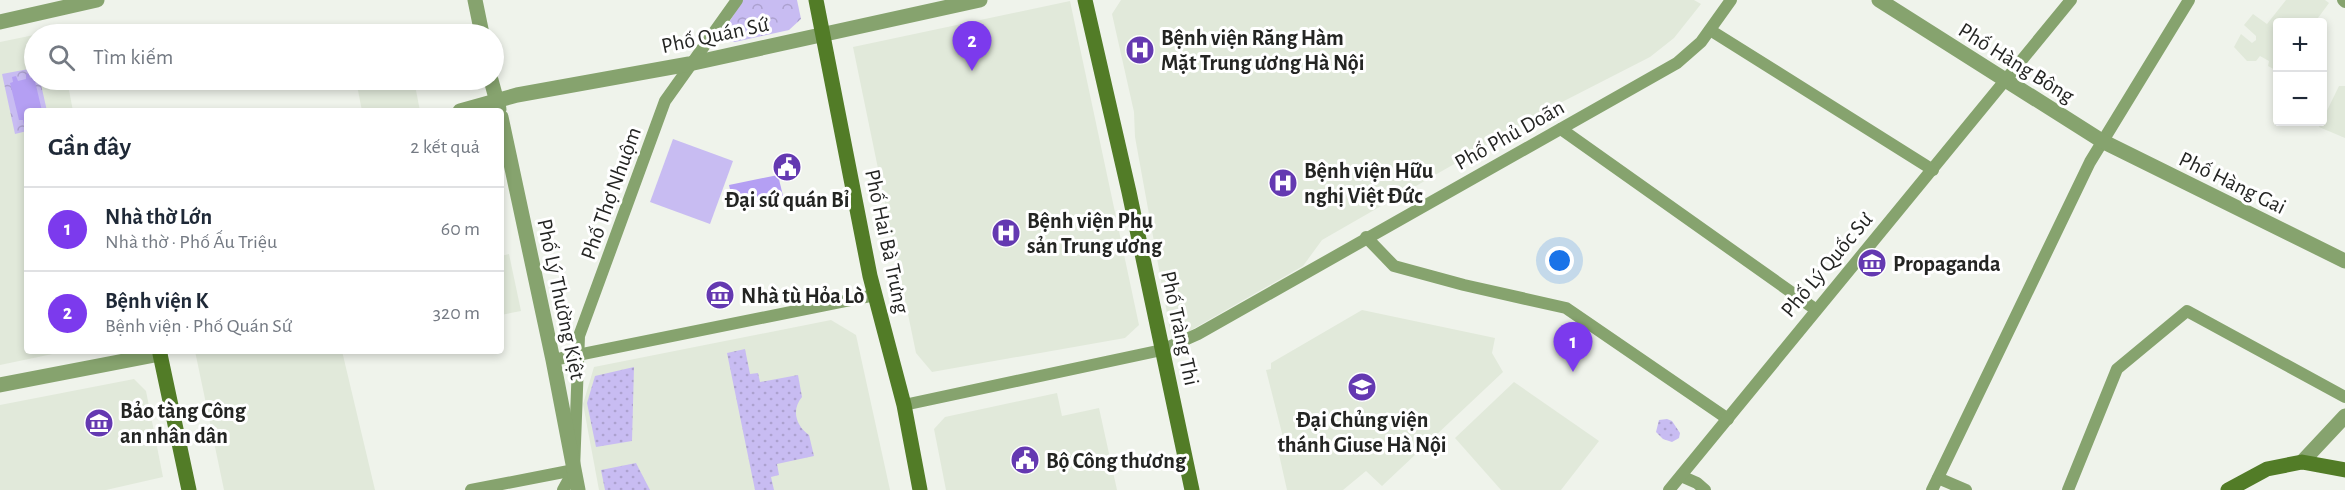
<!DOCTYPE html>
<html lang="vi">
<meta charset="utf-8">
<style>
body{margin:0;font-family:"Alegreya Sans",sans-serif;background:#f2f2f3;color:#1f2937}
.controls{position:absolute;right:18px;top:18px;display:grid;overflow:hidden;border-radius:6px;box-shadow:0 3px 9px #0003}
.controls button{width:54px;height:54px;display:grid;place-items:center;padding:0;border:0;border-bottom:2px solid #e0e1e3;background:#fff;color:#1f2937;font:30px sans-serif}
.you{position:absolute;left:1560px;top:261px;width:21px;height:21px;margin:-15px;border:4px solid #fff;border-radius:50%;background:#1a73e8;box-shadow:0 0 0 9px #1a73e833}
.badge{display:grid;place-items:center;width:39px;height:39px;border-radius:50%;background:#7c3aed;color:#fff;font-size:20px;font-weight:700}
.pin{position:absolute;translate:-50% -50px;filter:drop-shadow(0 2px 3px #0008)}
.pin::after{content:'';position:absolute;top:32px;width:21px;height:18px;background:inherit;clip-path:polygon(0 0,100% 0,50% 100%)}
.list{margin:0;padding:0;list-style:none}
h2{display:flex;justify-content:space-between;align-items:center;height:78px;margin:0;padding:0 24px;font-size:26px}
h2 small{font-size:20px;font-weight:400;color:#747a83}
.list li{display:grid;grid-template-columns:39px 1fr auto;gap:18px;align-items:center;box-sizing:border-box;height:84px;padding:0 24px;border-top:2px solid #e0e1e3}
.list b{display:block;font-size:22px;white-space:nowrap}
.list p{margin:0;font-size:20px;white-space:nowrap;color:#747a83}
.list em{font-size:20px;font-style:normal;color:#747a83}
.icon{flex:none;width:33px;height:33px;fill:none;stroke:currentColor;stroke-width:2;stroke-linecap:round;stroke-linejoin:round}
.map{position:relative;flex:none;width:2345px;height:490px;overflow:hidden}
.search{position:absolute;background:#fff;box-shadow:0 3px 9px #0003;left:24px;top:24px;width:480px;height:66px;display:flex;align-items:center;gap:15px;box-sizing:border-box;padding:0 21px;border-radius:33px;color:#747a83;font-size:22px}
.panel{position:absolute;background:#fff;box-shadow:0 3px 9px #0003;left:24px;top:108px;width:480px;height:246px;border-radius:6px}
.map>svg:first-child{display:block}
.built{fill:#e1e9da}
.park{fill:url(#park-crowns)}
.garden{fill:url(#garden-dots)}
.pitch{fill:#c8bcf2}
.water{fill:#b49ff3}
.lines{fill:none;stroke-linecap:round;stroke-linejoin:round}
.minor{stroke:#86a36e;stroke-width:12}
.tertiary{stroke:#86a36e;stroke-width:15}
.secondary{stroke:#527c27;stroke-width:15}
.labels{text-anchor:middle;stroke-width:6;stroke-linejoin:round;paint-order:stroke}
.street-label{font-size:22px;fill:#242523;stroke:#fff}
.poi-label{font-size:22px;font-weight:bold;fill:#242523;stroke:#fff;text-anchor:start}
</style>
<div class="map">
<svg width="2345" height="490" viewBox="0 0 2345 490">
<defs>
<pattern id="park-crowns" width="20" height="18" patternUnits="userSpaceOnUse" patternTransform="scale(1.5)"><rect width="20" height="18" fill="#c8bcf2"/><path d="M2 6a3 3 0 1 1 6 0M12 15a3 3 0 1 1 6 0" fill="none" stroke="#aca1cf"/></pattern>
<pattern id="garden-dots" width="8" height="8" patternUnits="userSpaceOnUse" patternTransform="scale(1.5)"><rect width="8" height="8" fill="#c8bcf2"/><path d="M2 2h.1M6 6h.1" fill="none" stroke="#aca1cf" stroke-width="1.8" stroke-linecap="round"/></pattern>
</defs>
<rect width="100%" height="100%" fill="#eff3eb"/>
<g class="built">
<polygon points="1121,0 1694,0 1701,4 1674,38 1650,57 1564,101 1322,240 1303,266 1172,341 1135,137 1134,112 1112,14"/>
<polygon points="2286,0 2325,0 2329,3 2315,22 2278,22 2277,71 2268,66 2269,61 2260,56 2256,61 2247,61 2234,47 2241,34 2252,43 2256,40 2256,36 2244,25 2253,14 2267,24"/>
<polygon points="1070,1 1139,325 1125,338 932,372 916,353 853,47"/>
<polygon points="34,35 34,80 67,80 73,111 27,111 27,351 67,351 0,365 0,42"/>
<polygon points="356,80 414,80 420,111 362,111"/>
<polygon points="2339,86 2345,86 2345,138 2319,127"/>
<polygon points="509,254 521,311 501,315 501,256"/>
<polygon points="1362,310 1495,338 1492,353 1503,372 1382,486 1366,471 1343,490 1287,490 1278,450 1286,449 1266,370 1271,369 1271,363"/>
<polygon points="831,320 856,335 890,490 599,490 583,404 594,367"/>
<polygon points="195,351 342,351 375,490 224,490"/>
<polygon points="134,379 146,391 163,477 106,490 0,490 0,405"/>
<polygon points="1514,382 1599,441 1561,490 1501,490 1455,438"/>
<polygon points="1057,393 1062,416 1099,408 1117,490 946,490 934,429 945,417"/>
</g>
<g class="park">
<polygon points="743,0 797,0 801,19 789,30 735,42 729,41 726,27"/>
<polygon points="34,68 34,80 40,80 47,111 27,111 27,131 15,134 2,74"/>
</g>
<g class="garden">
<path d="M745,349l5,25 8,-1 2,9 38,-7 4,22c-11,13 -6,29 7,38l5,21 -37,8 2,11 -8,2 3,13h-19l-28,-137z"/>
<polygon points="634,367 632,441 596,447 587,403 595,376"/>
<polygon points="1667,419 1672,421 1680,433 1679,438 1672,442 1663,439 1656,432 1659,420"/>
<polygon points="636,463 650,490 605,490 601,470"/>
</g>
<polygon class="pitch" points="673,139 733,161 710,224 650,202"/>
<g class="water">
<polygon points="29,73 30,78 34,77 42,111 27,111 27,125 24,125 23,120 19,120 10,83 13,82 12,77 16,76 18,81 26,79 26,74"/>
<polygon points="778,175 783,196 734,207 729,185"/>
</g>
<g class="lines">
<g class="minor">
<polyline points="2343,0 2345,2"/>
<polyline points="1710,30 1933,170"/>
<polyline points="1561,129 1815,309"/>
<polyline points="1366,237 1394,266 1464,285 1566,308 1728,419"/>
<polyline points="553,360 875,295"/>
<polyline points="904,405 1162,350 1198,334 1677,63 1701,42 1731,0"/>
<polyline points="1681,476 1697,483 1705,490"/>
<polyline points="1938,478 1966,490"/>
<polyline points="471,490 574,470"/>
<polyline points="563,490 574,470 579,336 665,101 737,0"/>
<polyline points="1669,490 2071,0"/>
<polyline points="1932,490 2090,162 2189,0"/>
<polyline points="2068,490 2117,369 2187,311 2345,397"/>
</g>
<g class="tertiary">
<polyline points="475,0 482,34"/>
<polyline points="1879,0 2102,141 2345,261"/>
<polyline points="0,22 97,0"/>
<polyline points="491,80 499,109"/>
<polyline points="460,111 517,95 689,64 980,0"/>
<polyline points="501,117 553,360 578,490"/>
<polyline points="0,385 160,354 159,351"/>
<polyline points="2302,462 2345,416"/>
</g>
<g class="secondary">
<polyline points="816,0 870,276 904,405 920,490"/>
<polyline points="1085,0 1129,192 1192,490"/>
<polyline points="160,354 189,490"/>
<polyline points="2228,490 2267,469 2302,462 2345,470"/>
</g>
</g>
<defs>
<g id="hospital-disc" transform="scale(1.5)"><circle r="9.5" fill="#6439b1" stroke="#fff"/><path d="M-5-5h3v3.5h4V-5h3V5h-3V1.5h-4V5h-3Z" fill="#fff"/></g>
<g id="civic-disc" transform="scale(1.5)"><circle r="9.5" fill="#6439b1" stroke="#fff"/><path d="M-.6-6.5H3V-4.5H.6V-3L4-1V1h2V6H-6V1h2V-1L-.6-3ZM-1.2 2.5V6h2.4V2.5Z" fill="#fff"/></g>
<g id="museum-disc" transform="scale(1.5)"><circle r="9.5" fill="#6439b1" stroke="#fff"/><path d="M0-6L6-3V-2H-6V-3ZM-5-1h2V3h-2ZM-1-1h2V3h-2ZM3-1h2V3H3ZM-6 4H6V6H-6Z" fill="#fff"/></g>
<g id="university-disc" transform="scale(1.5)"><circle r="9.5" fill="#6439b1" stroke="#fff"/><path d="M0-5L7-2L0 1L-7-2ZM-4 1L0 2.5L4 1V4Q0 6-4 4Z" fill="#fff"/></g>
</defs>
<g fill-rule="evenodd">
<use href="#hospital-disc" x="1140" y="50"/>
<use href="#civic-disc" x="787" y="167"/>
<use href="#hospital-disc" x="1283" y="183"/>
<use href="#hospital-disc" x="1006" y="233"/>
<use href="#museum-disc" x="1872" y="263"/>
<use href="#museum-disc" x="720" y="295"/>
<use href="#university-disc" x="1362" y="387"/>
<use href="#museum-disc" x="99" y="423"/>
<use href="#civic-disc" x="1025" y="460"/>
</g>
<g class="labels">
<g class="street-label">
<text transform="translate(715 34) rotate(-12)" y="8">Phố Quán Sứ</text>
<text transform="translate(2017 62) rotate(32)" y="8">Phố Hàng Bông</text>
<text transform="translate(1509 134) rotate(-29)" y="8">Phố Phủ Doãn</text>
<text transform="translate(2233 182) rotate(26)" y="8">Phố Hàng Gai</text>
<text transform="translate(610 193) rotate(-70)" y="8">Phố Thợ Nhuộm</text>
<text transform="translate(888 241) rotate(78)" y="8">Phố Hai Bà Trưng</text>
<text transform="translate(1826 264) rotate(-50)" y="8">Phố Lý Quốc Sư</text>
<text transform="translate(562 299) rotate(78)" y="8">Phố Lý Thường Kiệt</text>
<text transform="translate(1181 328) rotate(78)" y="8">Phố Tràng Thi</text>
</g>
<g class="poi-label">
<text x="1161" y="45">Bệnh viện Răng Hàm<tspan x="1161" dy="25">Mặt Trung ương Hà Nội</tspan></text>
<text x="1304" y="178">Bệnh viện Hữu<tspan x="1304" dy="25">nghị Việt Đức</tspan></text>
<text x="787" y="207" text-anchor="middle">Đại sứ quán Bỉ</text>
<text x="1027" y="228">Bệnh viện Phụ<tspan x="1027" dy="25">sản Trung ương</tspan></text>
<text x="1893" y="271">Propaganda</text>
<text x="741" y="303">Nhà tù Hỏa Lò</text>
<text x="120" y="418">Bảo tàng Công<tspan x="120" dy="25">an nhân dân</tspan></text>
<text x="1362" y="427" text-anchor="middle">Đại Chủng viện<tspan x="1362" dy="25">thánh Giuse Hà Nội</tspan></text>
<text x="1046" y="468">Bộ Công thương</text>
</g>
</g>
</svg>
<div class="controls">
<button>+</button>
<button>−</button>
</div>
<div class="you"></div>
<div class="pin badge" style="left:1573px;top:372px">1</div>
<div class="pin badge" style="left:972px;top:71px">2</div>
<div class="search"><svg class="icon" aria-label="search" viewBox="0 0 24 24"><circle cx="10" cy="10" r="6"/><path d="M15 15l6 6"/></svg>Tìm kiếm</div>
<section class="panel">
<h2>Gần đây<small>2 kết quả</small></h2>
<ul class="list">
<li><span class="badge">1</span><div><b>Nhà thờ Lớn</b><p>Nhà thờ · Phố Ấu Triệu</p></div><em>60 m</em></li>
<li><span class="badge">2</span><div><b>Bệnh viện K</b><p>Bệnh viện · Phố Quán Sứ</p></div><em>320 m</em></li>
</ul>
</section>
</div>
